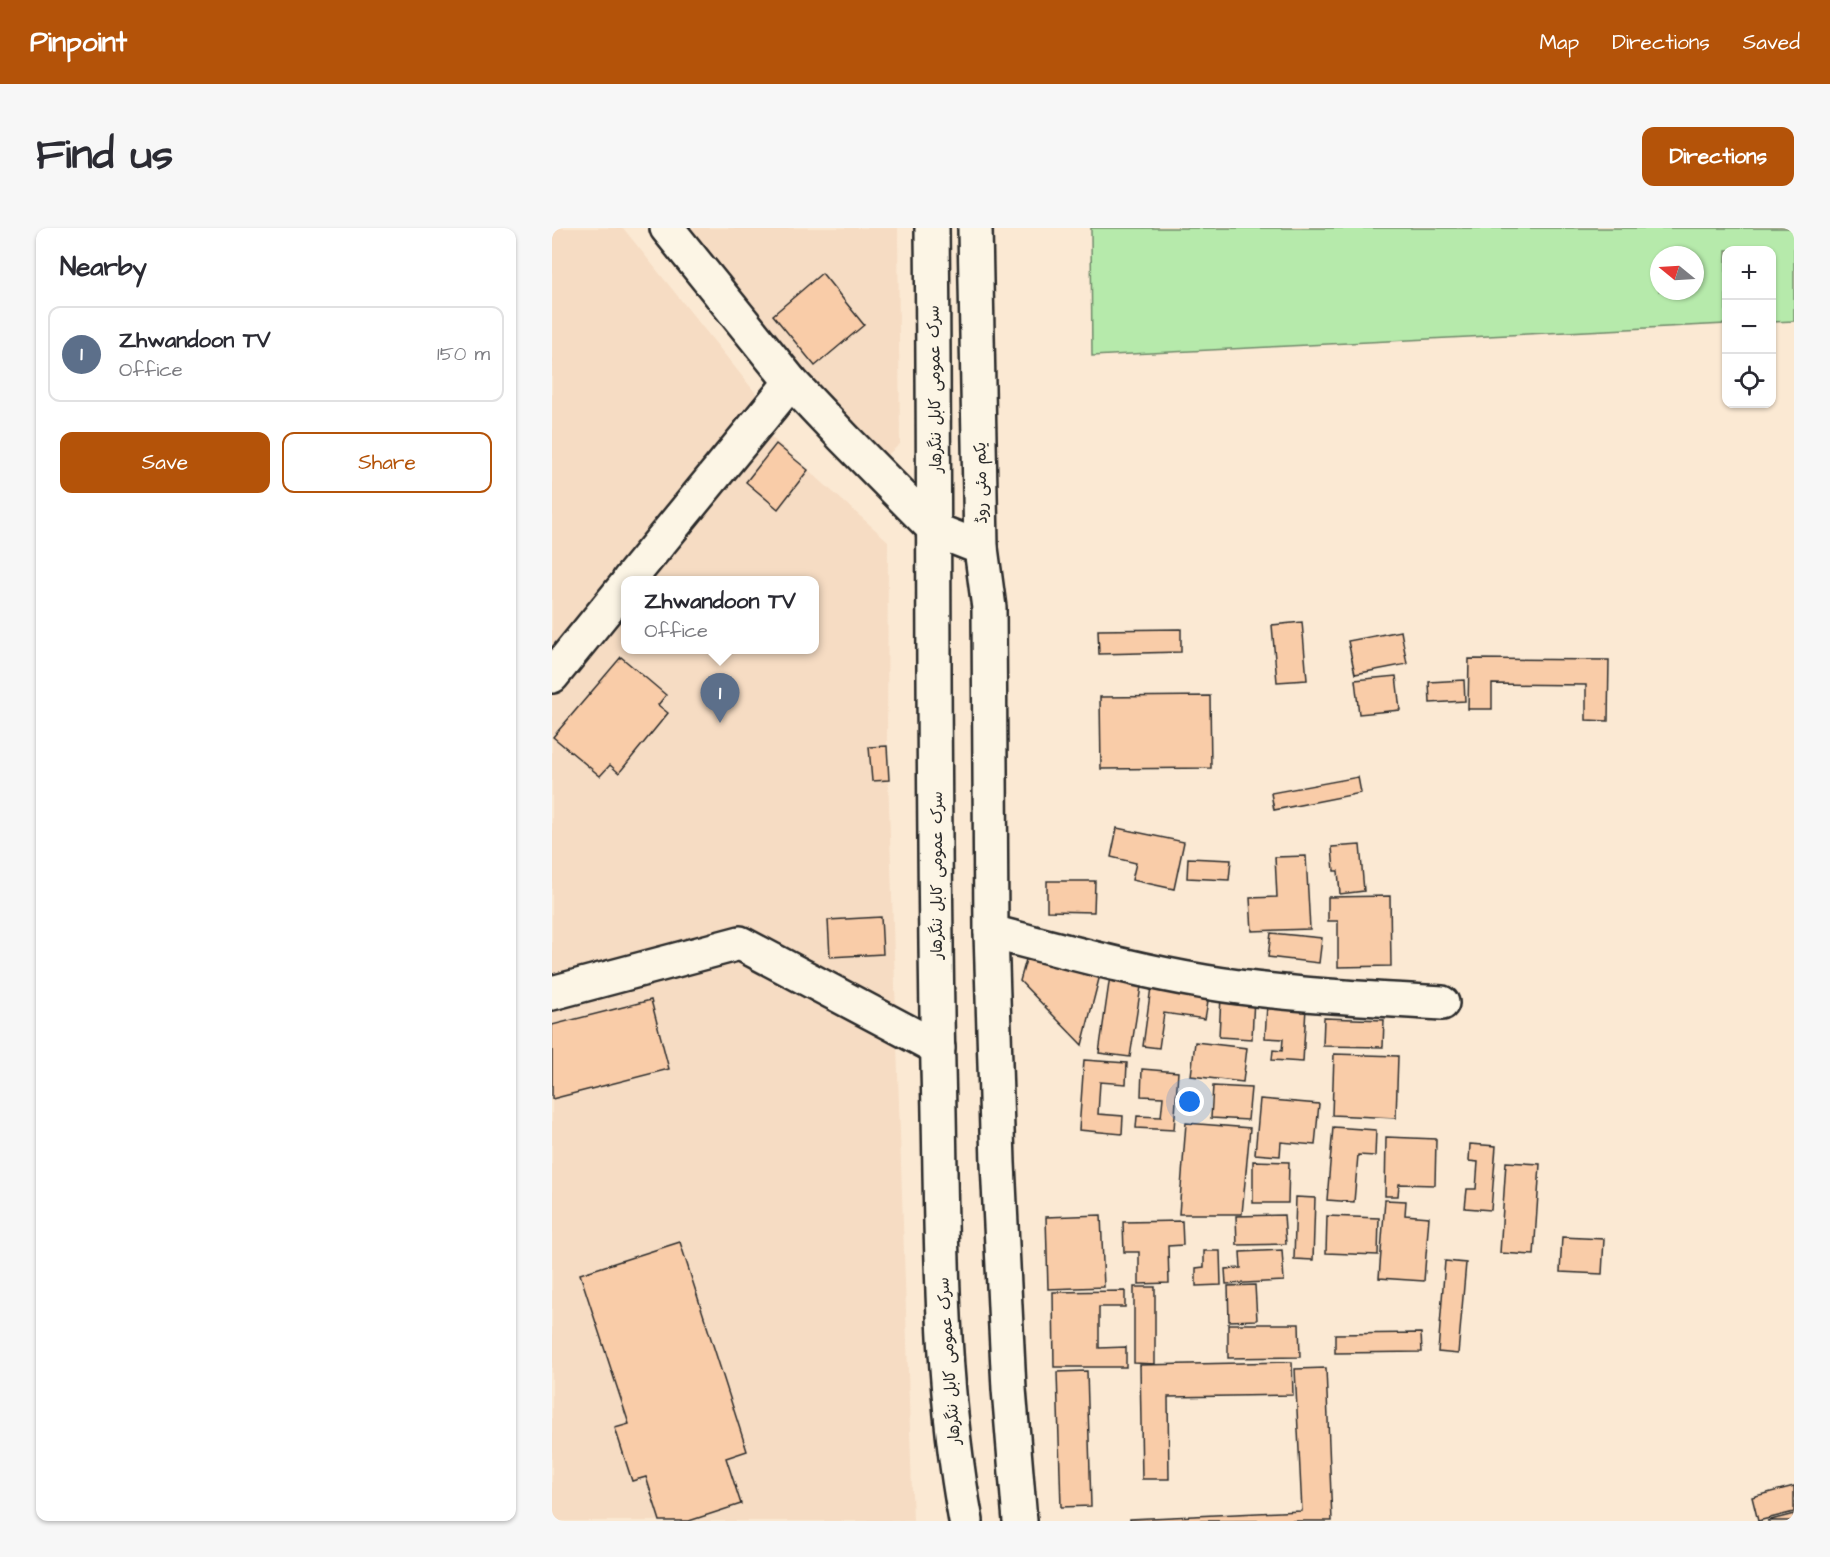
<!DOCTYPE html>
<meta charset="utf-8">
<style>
body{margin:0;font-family:"Architects Daughter","Playpen Sans Arabic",sans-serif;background:#f7f7f7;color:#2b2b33}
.controls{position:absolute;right:18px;top:18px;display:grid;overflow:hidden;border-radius:12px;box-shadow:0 2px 4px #0004}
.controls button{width:54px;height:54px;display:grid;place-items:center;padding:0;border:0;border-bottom:2px solid #e1e1e2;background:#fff;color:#2b2b33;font:30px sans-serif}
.compass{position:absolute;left:1098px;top:18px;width:54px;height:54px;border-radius:50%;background:#fff;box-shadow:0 2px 4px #0004;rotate:288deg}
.you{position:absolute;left:638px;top:874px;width:21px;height:21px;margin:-15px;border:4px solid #fff;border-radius:50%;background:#1a73e8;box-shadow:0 0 0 9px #1a73e833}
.badge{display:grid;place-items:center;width:39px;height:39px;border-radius:50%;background:#b45309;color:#fff;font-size:20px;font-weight:700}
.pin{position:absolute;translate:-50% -50px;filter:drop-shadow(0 2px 3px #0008)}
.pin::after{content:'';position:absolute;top:32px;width:21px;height:18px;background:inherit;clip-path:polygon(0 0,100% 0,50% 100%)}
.popup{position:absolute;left:69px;top:348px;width:198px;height:78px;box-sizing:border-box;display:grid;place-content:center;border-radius:12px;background:#fff;filter:drop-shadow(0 2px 4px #0005);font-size:20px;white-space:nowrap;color:#7c7c81}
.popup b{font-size:22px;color:#2b2b33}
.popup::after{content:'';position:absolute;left:50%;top:100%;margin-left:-12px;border:12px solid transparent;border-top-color:#fff}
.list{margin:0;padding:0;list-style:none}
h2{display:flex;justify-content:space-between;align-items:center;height:78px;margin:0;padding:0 24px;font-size:26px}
h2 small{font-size:20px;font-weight:400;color:#7c7c81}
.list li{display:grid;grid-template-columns:39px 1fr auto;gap:18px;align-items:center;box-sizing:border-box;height:96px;margin:0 12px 12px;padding:0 12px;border:2px solid #e1e1e2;border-radius:12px}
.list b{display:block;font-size:22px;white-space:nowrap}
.list p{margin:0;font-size:20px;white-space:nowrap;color:#7c7c81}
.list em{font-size:20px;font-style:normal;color:#7c7c81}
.actions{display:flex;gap:12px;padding:18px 24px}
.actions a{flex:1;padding:14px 0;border:2px solid #b45309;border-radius:12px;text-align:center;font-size:21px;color:#b45309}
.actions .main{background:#b45309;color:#fff}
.icon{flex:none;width:33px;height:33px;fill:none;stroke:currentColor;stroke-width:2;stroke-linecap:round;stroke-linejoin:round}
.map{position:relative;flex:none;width:1242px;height:1293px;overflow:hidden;border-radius:12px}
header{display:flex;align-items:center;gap:36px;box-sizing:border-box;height:84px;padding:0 30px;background:#b45309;color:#fff}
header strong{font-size:28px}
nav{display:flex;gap:33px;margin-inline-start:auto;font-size:21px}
.intro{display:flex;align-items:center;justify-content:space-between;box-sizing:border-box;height:144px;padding:0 36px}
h1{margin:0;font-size:42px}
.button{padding:15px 27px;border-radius:12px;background:#b45309;color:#fff;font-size:21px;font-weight:700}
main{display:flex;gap:36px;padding:0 36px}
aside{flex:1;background:#fff;border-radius:12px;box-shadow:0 2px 4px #0004}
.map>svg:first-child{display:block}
.built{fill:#f6dcc3;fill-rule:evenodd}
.green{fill:#b6eaab;stroke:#708a6b;stroke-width:1.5;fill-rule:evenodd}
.building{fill:#f9cca8;stroke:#2b2b2b;stroke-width:1.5}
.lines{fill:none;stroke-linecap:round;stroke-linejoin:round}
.minor-casing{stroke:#2b2b2b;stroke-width:38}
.highway-casing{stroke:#2b2b2b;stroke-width:38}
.minor{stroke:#fcf5e5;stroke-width:33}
.highway{stroke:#fcf5e5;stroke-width:33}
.labels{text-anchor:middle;stroke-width:4.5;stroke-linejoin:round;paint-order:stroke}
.street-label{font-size:16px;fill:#2b2b2b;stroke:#fcf5e5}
</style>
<header>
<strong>Pinpoint</strong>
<nav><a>Map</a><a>Directions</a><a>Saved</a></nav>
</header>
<div class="intro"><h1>Find us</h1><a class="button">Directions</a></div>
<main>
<aside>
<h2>Nearby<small></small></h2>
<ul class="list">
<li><span class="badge" style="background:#5c6f8a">1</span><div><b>Zhwandoon TV</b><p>Office</p></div><em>150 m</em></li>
</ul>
<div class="actions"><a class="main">Save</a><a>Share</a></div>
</aside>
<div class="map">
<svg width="1242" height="1293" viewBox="0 0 1242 1293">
<rect width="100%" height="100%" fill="#fbe9d3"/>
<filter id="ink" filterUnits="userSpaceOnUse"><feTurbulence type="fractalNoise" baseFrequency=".0167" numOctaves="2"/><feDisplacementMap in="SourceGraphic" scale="12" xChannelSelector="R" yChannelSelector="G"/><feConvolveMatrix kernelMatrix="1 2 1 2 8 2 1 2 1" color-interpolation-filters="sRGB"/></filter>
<g filter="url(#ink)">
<g class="built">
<path d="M0,0h71l135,168 -16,15 146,130 -1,205 26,775h-361zM74,352h188v70h-188z"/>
<polygon points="115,0 346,0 348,216 322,239"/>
</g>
<path class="green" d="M539,0h703v93l-22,1v-72h-46v74l-634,32zM1107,27h36v36h-36z"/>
<g class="building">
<polygon points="270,45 312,97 263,138 221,87"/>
<polygon points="224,216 256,242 226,281 194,254"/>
<polygon points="750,394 755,452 725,454 720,397"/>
<polygon points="629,401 629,424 547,426 546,402"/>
<polygon points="849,403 855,436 803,446 796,413"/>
<polygon points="69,429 114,467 106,477 116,485 67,545 58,537 48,548 1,509"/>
<polygon points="917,431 1057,432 1056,493 1034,492 1034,457 940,456 940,481 916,481"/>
<polygon points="844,448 848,482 807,486 803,452"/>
<polygon points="912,452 913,473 878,475 877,454"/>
<polygon points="658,468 659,540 549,541 548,469"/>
<polygon points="335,518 337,552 320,553 317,519"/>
<polygon points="806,549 809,565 722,582 719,565"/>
<polygon points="565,600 632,614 622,661 580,652 584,635 559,629"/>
<polygon points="808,617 812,663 788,666 786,643 782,643 780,619"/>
<polygon points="754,628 758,701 700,703 698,670 725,669 723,629"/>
<polygon points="636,630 679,632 677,652 635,650"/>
<polygon points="495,653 543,653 542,684 495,683"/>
<polygon points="838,668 839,738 786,739 786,693 776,693 776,669"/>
<polygon points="329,689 331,726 278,729 276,692"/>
<polygon points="719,705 770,710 767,735 716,729"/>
<polygon points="475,728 548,747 530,817 468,753"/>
<polygon points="558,748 590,752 578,829 547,825"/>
<polygon points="599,759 657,767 653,791 612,785 607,820 591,818"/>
<polygon points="669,768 702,769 700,811 667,809"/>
<polygon points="99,772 117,841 0,871 0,797"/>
<polygon points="715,777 754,779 751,834 720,832 721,822 730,823 731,811 713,810"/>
<polygon points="772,790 832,792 831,819 771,818"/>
<polygon points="643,814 695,820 691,854 639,848"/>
<polygon points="782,826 846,828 844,890 780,887"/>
<polygon points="532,832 575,835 574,856 548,854 546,886 571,888 570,906 527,902"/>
<polygon points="590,841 626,844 622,902 584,900 585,888 609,889 611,869 589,868"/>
<polygon points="661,858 699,860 696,892 659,890"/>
<polygon points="708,871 767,876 763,917 729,914 728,928 703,926"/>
<polygon points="634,895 698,900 690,986 627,986"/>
<polygon points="781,899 824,902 823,928 806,927 802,974 775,972"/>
<polygon points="834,909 884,911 883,957 847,956 846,968 833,968"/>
<polygon points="918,916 944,918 939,982 913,980 915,961 924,961 926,934 917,933"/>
<polygon points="701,933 737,934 736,975 701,975"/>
<polygon points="954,934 988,936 982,1027 948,1025"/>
<polygon points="744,969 763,970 761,1032 742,1031"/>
<polygon points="833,972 854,973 853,987 877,989 872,1053 827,1050"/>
<polygon points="549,987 552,1059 496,1061 494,989"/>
<polygon points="732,987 734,1016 685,1017 684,988"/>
<polygon points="775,988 827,990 826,1027 774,1025"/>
<polygon points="630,993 631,1017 616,1018 617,1055 587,1056 587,1024 572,1024 571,994"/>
<polygon points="1010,1009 1052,1011 1050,1046 1008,1044"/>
<polygon points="128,1014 195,1223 174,1230 189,1276 137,1293 108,1293 94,1249 80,1253 63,1200 77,1196 28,1046"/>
<polygon points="730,1022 732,1053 674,1056 673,1041 689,1040 688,1024"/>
<polygon points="652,1023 668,1023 669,1057 644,1058 644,1040 652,1039"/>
<polygon points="893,1033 914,1035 906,1126 886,1124"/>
<polygon points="703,1057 705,1092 677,1093 676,1058"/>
<polygon points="582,1059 603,1059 603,1136 582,1135"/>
<polygon points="573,1063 573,1079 547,1079 547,1120 574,1119 574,1139 502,1139 501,1064"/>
<polygon points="676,1096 747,1096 748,1129 676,1130"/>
<polygon points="869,1105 870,1124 783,1125 783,1106"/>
<polygon points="740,1134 741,1167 616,1169 617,1251 590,1251 588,1137"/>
<polygon points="774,1140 780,1293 578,1293 578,1291 750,1283 743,1141"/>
<polygon points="535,1143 539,1278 509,1279 505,1144"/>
<polygon points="1242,1258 1242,1284 1206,1293 1200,1269"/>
<polygon points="1242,1286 1242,1293 1215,1293"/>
</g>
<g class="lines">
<g class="minor-casing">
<g id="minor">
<polyline points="115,0 239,154 292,210 383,302 429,320"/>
<polyline points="77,352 239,154"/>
<polyline points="0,448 74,357"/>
<path d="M439,704c71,18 142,38 214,50 78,13 158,16 237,21"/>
<polyline points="0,765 188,715 386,820"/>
</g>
</g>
<g class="highway-casing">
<g id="highway">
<path d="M380,0c3,280 0,560 6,839 4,151 0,305 28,454"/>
<polyline points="423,0 429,320 437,380 439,704 446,935 457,1161 468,1293"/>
</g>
</g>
<use href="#minor" class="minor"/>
<use href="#highway" class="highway"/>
</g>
</g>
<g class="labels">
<g class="street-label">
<text transform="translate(382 161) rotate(-91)" y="6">سرک عمومی کابل ننگرهار</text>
<text transform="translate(428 255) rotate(-91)" y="6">یکم مئی روڈ</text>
<text transform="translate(384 647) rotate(-90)" y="6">سرک عمومی کابل ننگرهار</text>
<text transform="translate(396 1133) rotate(-94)" y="6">سرک عمومی کابل ننگرهار</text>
</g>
</g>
</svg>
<div class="controls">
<button>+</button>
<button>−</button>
<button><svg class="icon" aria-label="locate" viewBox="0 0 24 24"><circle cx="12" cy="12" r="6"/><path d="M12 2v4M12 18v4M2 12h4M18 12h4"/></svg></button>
</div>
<svg class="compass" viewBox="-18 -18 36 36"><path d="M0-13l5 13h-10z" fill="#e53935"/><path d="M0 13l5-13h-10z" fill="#7c7c81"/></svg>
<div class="you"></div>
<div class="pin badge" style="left:168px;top:495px;background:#5c6f8a">1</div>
<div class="popup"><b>Zhwandoon TV</b>Office</div>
</div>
</main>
